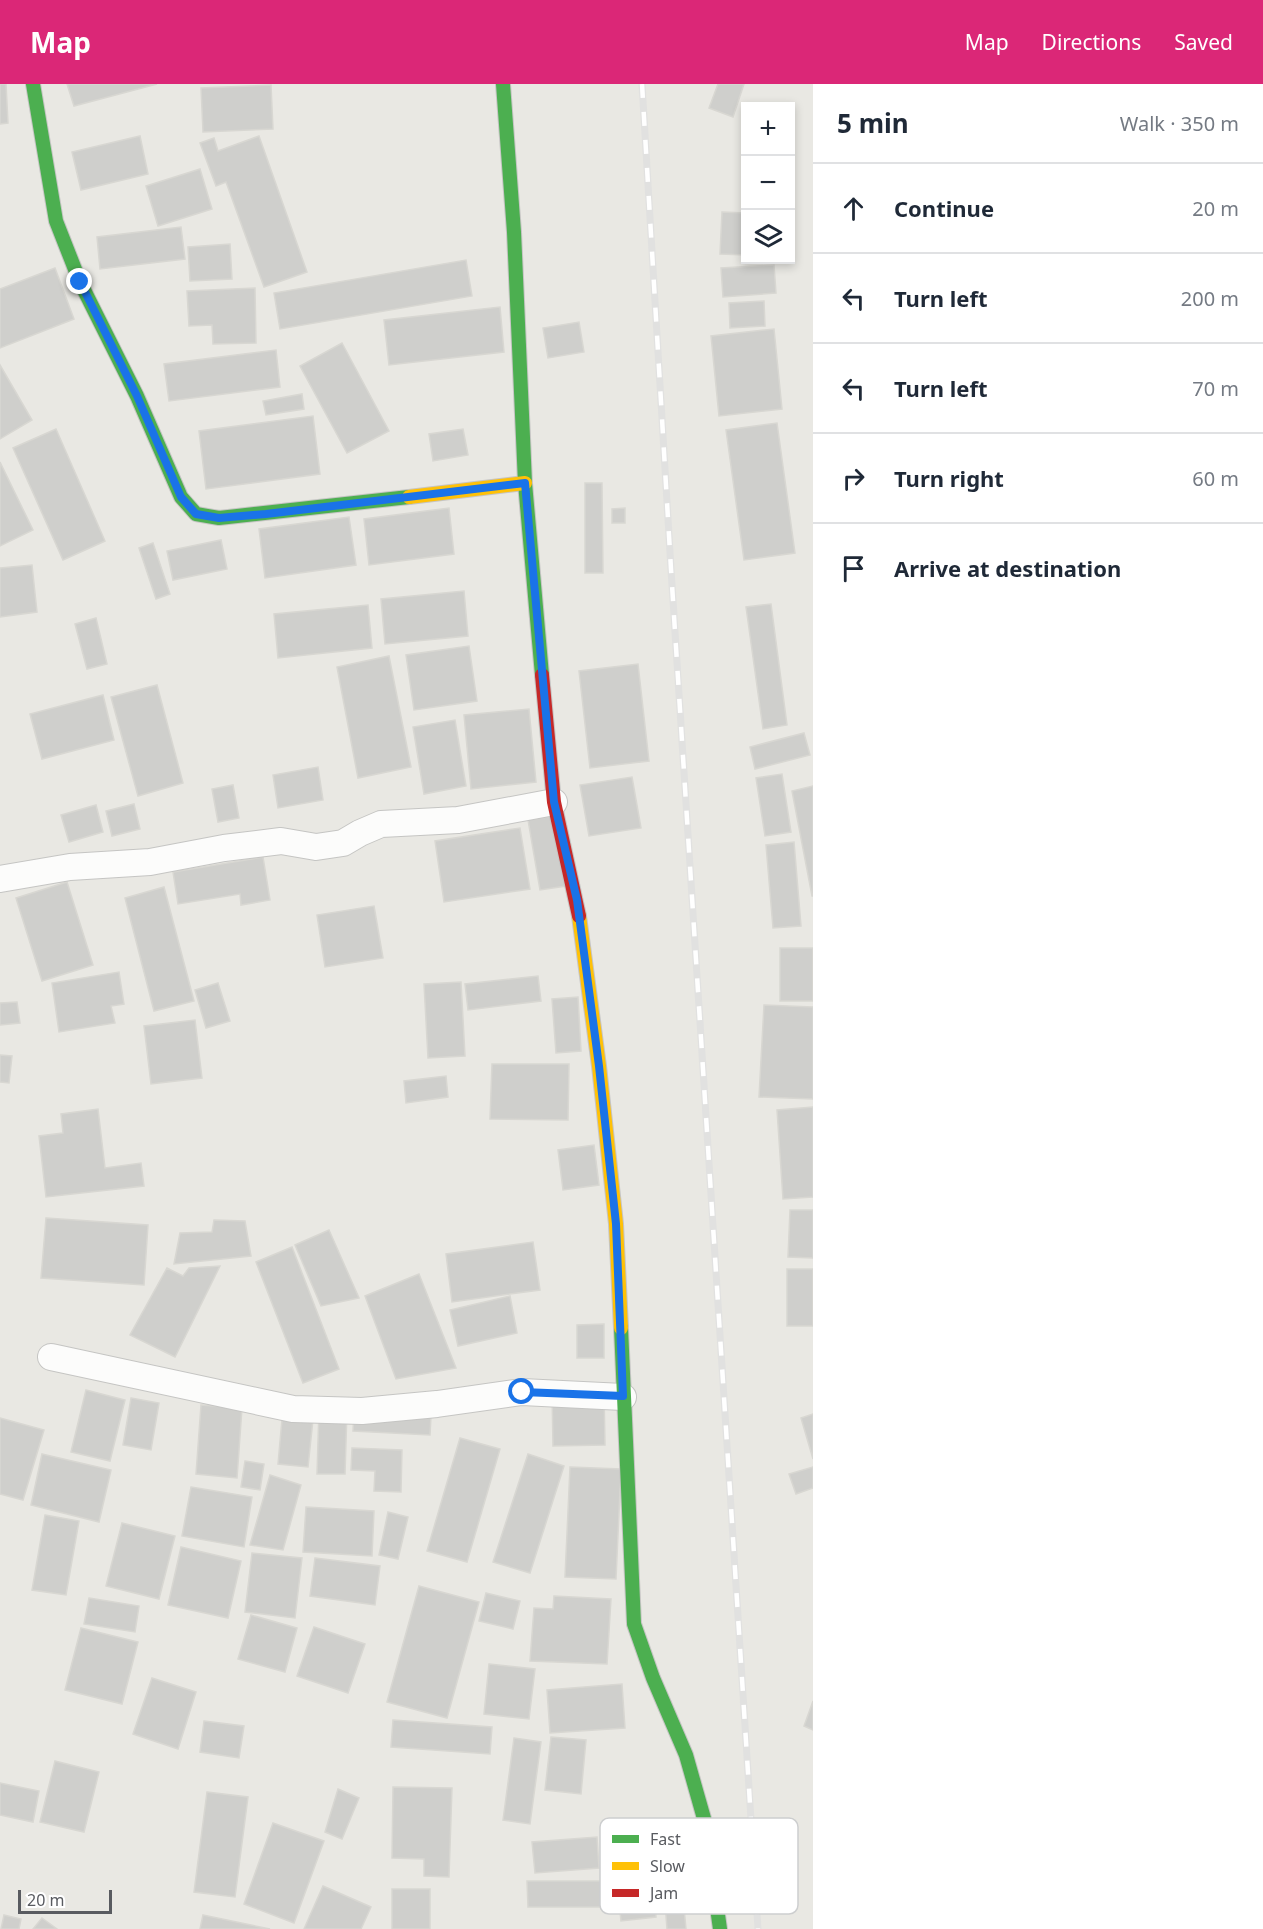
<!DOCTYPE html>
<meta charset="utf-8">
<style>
body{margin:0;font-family:"Noto Sans",sans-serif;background:#f6f6f7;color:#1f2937}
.controls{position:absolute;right:18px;top:18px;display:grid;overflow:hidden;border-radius:0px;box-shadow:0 3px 9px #0003}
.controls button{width:54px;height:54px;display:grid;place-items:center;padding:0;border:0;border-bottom:2px solid #e0e1e3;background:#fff;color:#1f2937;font:30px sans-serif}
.scale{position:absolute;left:18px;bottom:15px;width:94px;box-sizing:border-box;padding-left:6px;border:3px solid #595b60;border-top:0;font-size:16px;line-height:21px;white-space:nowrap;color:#595b60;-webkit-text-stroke:4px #fff;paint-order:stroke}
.stop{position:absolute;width:18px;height:18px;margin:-14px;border:4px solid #1a73e8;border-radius:50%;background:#fff}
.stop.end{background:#1a73e8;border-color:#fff;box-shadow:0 2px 6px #0008}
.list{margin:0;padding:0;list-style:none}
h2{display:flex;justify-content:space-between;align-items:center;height:78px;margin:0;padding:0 24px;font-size:26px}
h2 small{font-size:20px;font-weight:400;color:#747a83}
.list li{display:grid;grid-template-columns:39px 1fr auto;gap:18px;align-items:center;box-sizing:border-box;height:90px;padding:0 24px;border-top:2px solid #e0e1e3}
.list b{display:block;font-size:22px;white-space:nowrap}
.list em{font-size:20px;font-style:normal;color:#747a83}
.icon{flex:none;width:33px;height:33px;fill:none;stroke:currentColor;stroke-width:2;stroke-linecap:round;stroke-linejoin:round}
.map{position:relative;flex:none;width:813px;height:1845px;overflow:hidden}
header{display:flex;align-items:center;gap:36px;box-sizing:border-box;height:84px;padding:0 30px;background:#db2777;color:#fff}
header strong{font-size:28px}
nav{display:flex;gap:33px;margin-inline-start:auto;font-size:21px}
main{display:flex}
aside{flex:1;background:#fff}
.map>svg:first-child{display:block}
.building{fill:#cfcfcc;stroke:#d8d7d2;stroke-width:1.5}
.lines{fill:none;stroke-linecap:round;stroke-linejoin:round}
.street-casing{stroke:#c5c5c3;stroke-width:28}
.fast-casing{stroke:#c6c5c4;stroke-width:16}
.slow-casing{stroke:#c6c5c4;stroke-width:16}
.jam-casing{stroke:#c6c5c4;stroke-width:16}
.street{stroke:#fcfcfb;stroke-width:26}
.fast{stroke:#4caf50;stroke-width:14}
.slow{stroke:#ffc107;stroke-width:14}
.jam{stroke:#c62828;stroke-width:14}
.rail-casing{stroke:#e1e1e0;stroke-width:7}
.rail{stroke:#fff;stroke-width:4.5;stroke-dasharray:14;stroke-linecap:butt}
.route{stroke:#1a73e8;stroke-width:8}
.key{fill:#fff;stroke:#cdcecf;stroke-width:1.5}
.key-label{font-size:16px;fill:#595b60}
</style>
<header>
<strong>Map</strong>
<nav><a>Map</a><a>Directions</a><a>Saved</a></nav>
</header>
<main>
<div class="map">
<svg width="813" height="1845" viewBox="0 0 813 1845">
<rect width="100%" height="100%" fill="#e9e8e3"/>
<g class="building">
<polygon points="0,0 6,0 8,39 0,40"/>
<polygon points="67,0 157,0 74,22"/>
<polygon points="718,0 744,0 733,33 709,24"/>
<polygon points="271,1 273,45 203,48 201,4"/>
<polygon points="140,52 148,90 81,106 72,68"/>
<polygon points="259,52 307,188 264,203 226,98 216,102 200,59 214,54 218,67"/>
<polygon points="200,85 212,125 158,142 146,102"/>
<polygon points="722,128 746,129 746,171 720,170"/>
<polygon points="181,143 185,175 100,185 97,153"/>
<polygon points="230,160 232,195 190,197 188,163"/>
<polygon points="466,176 472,212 280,245 274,209"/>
<polygon points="774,181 776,209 723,213 721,184"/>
<polygon points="55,184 74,235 0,264 0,205"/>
<polygon points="255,204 256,259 213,260 212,241 189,242 187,207"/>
<polygon points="764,217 765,242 730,244 729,219"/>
<polygon points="500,223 504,268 389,281 384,236"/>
<polygon points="579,238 584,268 548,274 543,244"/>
<polygon points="774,245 782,325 719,332 711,252"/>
<polygon points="342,259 389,347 347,369 300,282"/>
<polygon points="276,266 280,303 169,317 164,280"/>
<polygon points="0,281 32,336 0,355"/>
<polygon points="302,310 304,325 266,331 263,317"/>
<polygon points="313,332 320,390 206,405 199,347"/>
<polygon points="777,339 795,469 744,476 726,346"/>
<polygon points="56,345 105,457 63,476 13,364"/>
<polygon points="463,345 468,371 433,377 429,350"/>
<polygon points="0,378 33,446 0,462"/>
<polygon points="585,399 602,399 603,489 585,489"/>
<polygon points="449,424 454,470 369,481 364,435"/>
<polygon points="625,424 625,439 612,439 612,425"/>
<polygon points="349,433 356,481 265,494 259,445"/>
<polygon points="221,456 227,485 173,496 167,467"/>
<polygon points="153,459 170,510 156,515 139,464"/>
<polygon points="32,481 37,528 0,533 0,484"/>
<polygon points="464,507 468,552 385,560 381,515"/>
<polygon points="771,520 787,641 763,645 746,523"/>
<polygon points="368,521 372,564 278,574 274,530"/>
<polygon points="96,534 107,580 87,585 75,540"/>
<polygon points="469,562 477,617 414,626 406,571"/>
<polygon points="389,572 411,683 358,694 337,583"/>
<polygon points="638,580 649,677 590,684 579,587"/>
<polygon points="157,601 183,699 138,712 111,613"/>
<polygon points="103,611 114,656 42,675 30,630"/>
<polygon points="529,625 536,698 471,705 464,631"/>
<polygon points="455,636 466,702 424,710 413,643"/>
<polygon points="804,649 810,671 755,685 750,663"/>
<polygon points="318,683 323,716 278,724 273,691"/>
<polygon points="782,690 791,748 765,752 756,694"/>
<polygon points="632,693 641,744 589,752 580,701"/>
<polygon points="233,701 239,734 218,738 212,705"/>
<polygon points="813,702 813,812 812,812 792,707"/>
<polygon points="134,720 140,745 112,752 106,727"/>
<polygon points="96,721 103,748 69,758 61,731"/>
<polygon points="554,732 566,802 540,806 528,736"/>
<polygon points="520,744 530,805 444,818 435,757"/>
<polygon points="794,758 801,842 773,844 766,761"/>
<polygon points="263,773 270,816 241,821 240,810 178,820 173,788"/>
<polygon points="67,798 93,881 42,897 16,814"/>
<polygon points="164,803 194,917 154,927 125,814"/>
<polygon points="374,822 383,874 325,883 317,831"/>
<rect x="780" y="864" width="33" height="53"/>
<polygon points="119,888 124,920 111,922 115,939 59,948 52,899"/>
<polygon points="538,892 541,917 468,926 465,900"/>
<polygon points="461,898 465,972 428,974 424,900"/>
<polygon points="218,899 230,937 206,944 195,906"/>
<polygon points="578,913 581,967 556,969 552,915"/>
<polygon points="17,918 20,939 0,941 0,919"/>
<polygon points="764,921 813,923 813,1015 759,1013"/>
<polygon points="195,936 202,994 151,1000 144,942"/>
<polygon points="0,971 12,972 9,999 0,998"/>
<polygon points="492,980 569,980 568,1036 490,1035"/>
<polygon points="446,992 448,1013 406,1019 404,997"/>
<polygon points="813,1023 813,1113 783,1115 777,1026"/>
<polygon points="98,1025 105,1084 141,1079 144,1102 46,1113 39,1052 63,1049 61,1030"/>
<polygon points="594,1061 599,1101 563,1106 558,1066"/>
<polygon points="790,1126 813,1126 813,1174 788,1173"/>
<polygon points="46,1134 148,1141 144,1201 41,1194"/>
<polygon points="214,1136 245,1137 251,1172 174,1180 180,1149 212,1148"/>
<polygon points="329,1146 359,1214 321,1222 295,1161"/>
<polygon points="533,1158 540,1206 452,1218 446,1170"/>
<polygon points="292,1163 339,1285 303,1299 256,1178"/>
<polygon points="220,1182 175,1273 130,1251 167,1184 183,1192 189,1184"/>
<rect x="787" y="1185" width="26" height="57"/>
<polygon points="419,1190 456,1284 396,1295 365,1212"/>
<polygon points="510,1212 517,1249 458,1262 450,1226"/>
<polygon points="604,1240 604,1274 577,1274 577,1241"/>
<polygon points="86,1306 125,1316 110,1377 71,1368"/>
<polygon points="604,1308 605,1361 553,1362 552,1309"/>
<polygon points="131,1314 159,1319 151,1366 123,1361"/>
<polygon points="201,1321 242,1324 237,1394 196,1390"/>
<polygon points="283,1324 314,1326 308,1383 278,1380"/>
<polygon points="319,1325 347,1326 345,1390 317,1390"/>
<polygon points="354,1328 431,1332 430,1351 353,1347"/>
<polygon points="813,1330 813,1375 801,1334"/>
<polygon points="0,1334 44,1346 23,1416 0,1410"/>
<polygon points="460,1354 500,1365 467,1478 427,1467"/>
<polygon points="352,1364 402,1366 401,1408 374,1407 375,1387 351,1386"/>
<polygon points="42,1370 111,1386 99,1438 31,1421"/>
<polygon points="528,1370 564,1382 530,1489 493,1478"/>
<polygon points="245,1377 264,1380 260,1406 241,1403"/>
<polygon points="570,1383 621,1385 616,1495 565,1493"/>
<polygon points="813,1383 813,1404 796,1410 789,1390"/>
<polygon points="270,1391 301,1401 283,1466 250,1461"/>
<polygon points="191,1403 252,1413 244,1463 182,1452"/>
<polygon points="306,1423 374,1427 372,1472 303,1468"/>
<polygon points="388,1428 408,1433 398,1475 379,1471"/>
<polygon points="45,1431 79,1437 66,1511 32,1506"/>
<polygon points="122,1439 175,1452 159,1515 106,1502"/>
<polygon points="181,1463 241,1477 228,1534 168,1521"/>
<polygon points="252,1469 302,1474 295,1534 245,1528"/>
<polygon points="315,1474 380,1482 375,1521 310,1512"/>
<polygon points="419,1502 479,1518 447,1634 387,1618"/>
<polygon points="486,1509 520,1517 513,1545 479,1537"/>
<polygon points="554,1512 611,1515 607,1580 530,1577 534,1524 553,1525"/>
<polygon points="89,1514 139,1522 135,1548 84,1540"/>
<polygon points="251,1531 297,1544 285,1588 238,1575"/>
<polygon points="314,1543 365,1560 348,1609 297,1592"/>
<polygon points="81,1544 138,1558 122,1620 65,1606"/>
<polygon points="489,1580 535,1585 529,1635 484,1630"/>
<polygon points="152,1594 196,1608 178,1665 133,1650"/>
<polygon points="622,1600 625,1644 550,1649 547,1606"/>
<polygon points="813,1617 813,1646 804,1642"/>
<polygon points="393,1636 492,1643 490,1670 391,1663"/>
<polygon points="204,1637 244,1642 239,1674 200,1668"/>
<polygon points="551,1653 586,1656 581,1710 545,1706"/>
<polygon points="514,1654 541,1658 530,1740 503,1736"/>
<polygon points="55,1677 99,1688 84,1748 40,1738"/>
<polygon points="0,1699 39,1707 33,1738 0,1731"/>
<polygon points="393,1703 452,1704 449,1793 424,1792 424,1775 392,1774"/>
<polygon points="338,1705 359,1714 342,1755 325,1748"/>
<polygon points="207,1708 248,1713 235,1813 194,1808"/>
<polygon points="273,1739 324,1757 294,1839 244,1820"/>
<polygon points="597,1753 599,1784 535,1789 532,1758"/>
<polygon points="527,1797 602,1797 601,1823 528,1823"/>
<polygon points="323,1802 371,1823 361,1845 304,1845"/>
<polygon points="682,1803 686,1845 667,1845 664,1805"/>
<rect x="392" y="1805" width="38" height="40"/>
<polygon points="654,1805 656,1833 621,1837 618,1809"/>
<polygon points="4,1831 21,1835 19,1845 1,1845"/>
<polygon points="203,1831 270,1845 200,1845"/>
<polygon points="42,1834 57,1845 33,1845"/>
</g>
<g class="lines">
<g class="street-casing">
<g id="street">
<polyline points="0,795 70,783 150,778 224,764 281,757 316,763 343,759 360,749 381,740 458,736 554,718"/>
<polyline points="51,1273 293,1325 362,1327 437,1320 522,1308 623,1313"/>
</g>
</g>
<g class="fast-casing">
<g id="fast">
<polyline points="33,0 56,137 80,198 137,312 181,413 196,430 219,434 409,413"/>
<polyline points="503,0 514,148 525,399 542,591"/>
<polyline points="621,1244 634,1540 653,1594 686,1671 705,1738 720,1845"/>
</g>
</g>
<g class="slow-casing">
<g id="slow">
<polyline points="409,413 525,399"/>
<polyline points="579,832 599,982 616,1140 621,1244"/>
</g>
</g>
<g class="jam-casing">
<polyline id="jam" points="542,591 554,718 579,832"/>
</g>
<use href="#street" class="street"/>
<use href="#fast" class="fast"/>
<use href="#slow" class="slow"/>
<use href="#jam" class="jam"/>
<g class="rail-casing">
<polyline id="rail" points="642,0 671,485 758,1845"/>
</g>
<use href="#rail" class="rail"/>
</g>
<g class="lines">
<polyline class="route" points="80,198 137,312 181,413 196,430 219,434 266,430 525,399 554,718 577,816 599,982 616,1140 623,1312 522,1308"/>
</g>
<rect x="600" y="1734" width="198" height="96" rx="9" class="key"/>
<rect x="612" y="1751" width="27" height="8" fill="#4caf50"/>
<rect x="612" y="1778" width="27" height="8" fill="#ffc107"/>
<rect x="612" y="1805" width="27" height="8" fill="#c62828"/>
<g class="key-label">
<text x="650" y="1761">Fast</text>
<text x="650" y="1788">Slow</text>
<text x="650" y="1815">Jam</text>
</g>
</svg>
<div class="controls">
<button>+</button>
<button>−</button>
<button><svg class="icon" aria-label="layers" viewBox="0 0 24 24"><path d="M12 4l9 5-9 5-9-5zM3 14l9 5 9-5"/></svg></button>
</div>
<div class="scale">20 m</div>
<div class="stop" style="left:522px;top:1308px"></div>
<div class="stop end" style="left:80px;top:198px"></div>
</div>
<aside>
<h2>5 min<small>Walk · 350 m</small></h2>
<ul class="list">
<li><svg class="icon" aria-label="ahead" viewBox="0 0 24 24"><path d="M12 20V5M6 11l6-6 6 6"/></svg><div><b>Continue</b></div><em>20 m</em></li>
<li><svg class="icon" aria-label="left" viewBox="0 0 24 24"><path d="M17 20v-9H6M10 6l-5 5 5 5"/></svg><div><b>Turn left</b></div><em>200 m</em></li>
<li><svg class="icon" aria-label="left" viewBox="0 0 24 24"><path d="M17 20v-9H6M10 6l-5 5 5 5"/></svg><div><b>Turn left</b></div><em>70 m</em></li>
<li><svg class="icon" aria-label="right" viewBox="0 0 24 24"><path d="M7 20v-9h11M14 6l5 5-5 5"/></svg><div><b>Turn right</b></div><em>60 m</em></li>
<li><svg class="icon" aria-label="arrive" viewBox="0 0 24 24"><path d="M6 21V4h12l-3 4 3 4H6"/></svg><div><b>Arrive at destination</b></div></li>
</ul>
</aside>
</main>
